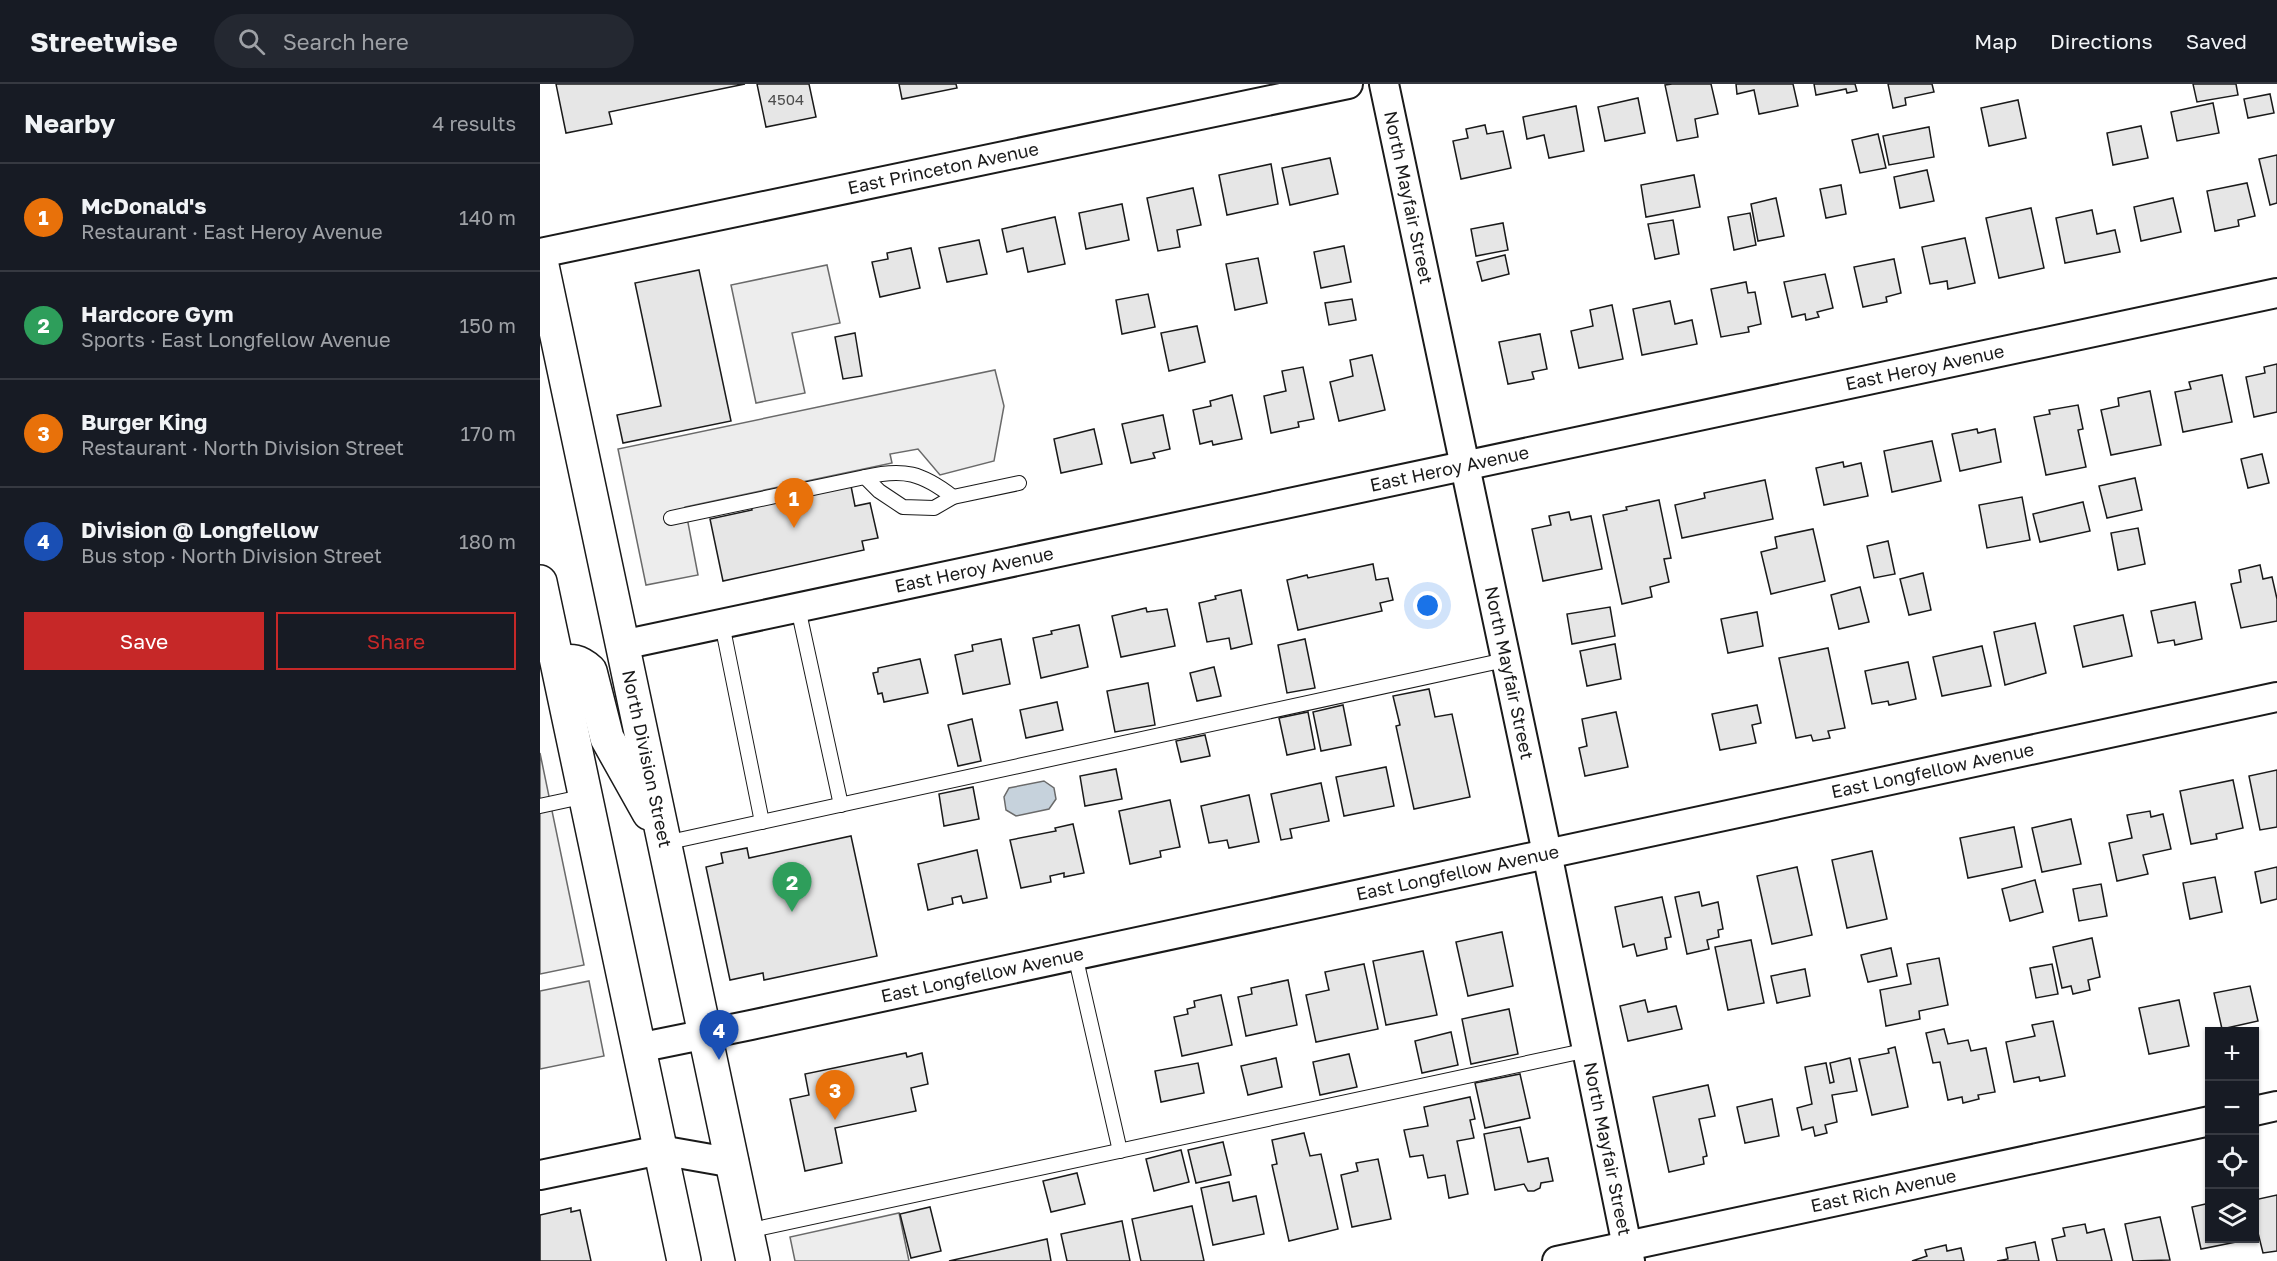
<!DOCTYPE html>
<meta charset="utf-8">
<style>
body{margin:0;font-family:"Golos Text",sans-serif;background:#242831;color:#f1f3f6}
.controls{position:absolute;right:18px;bottom:18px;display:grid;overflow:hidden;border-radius:0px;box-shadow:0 2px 4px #0004}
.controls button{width:54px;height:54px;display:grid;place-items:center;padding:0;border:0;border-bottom:2px solid #363941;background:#171b24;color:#f1f3f6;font:30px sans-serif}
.you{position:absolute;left:888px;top:522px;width:21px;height:21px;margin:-15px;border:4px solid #fff;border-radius:50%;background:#1a73e8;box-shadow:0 0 0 9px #1a73e833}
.badge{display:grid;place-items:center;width:39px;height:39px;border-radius:50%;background:#c62828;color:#fff;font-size:20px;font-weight:700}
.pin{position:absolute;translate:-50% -50px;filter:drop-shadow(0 2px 3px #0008)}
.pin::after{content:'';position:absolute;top:32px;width:21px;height:18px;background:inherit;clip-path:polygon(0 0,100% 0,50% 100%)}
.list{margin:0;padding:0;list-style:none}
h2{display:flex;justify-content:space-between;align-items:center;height:78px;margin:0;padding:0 24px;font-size:26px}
h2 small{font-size:20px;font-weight:400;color:#9ea1a6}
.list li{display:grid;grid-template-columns:39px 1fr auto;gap:18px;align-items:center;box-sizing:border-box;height:108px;padding:0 24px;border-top:2px solid #363941}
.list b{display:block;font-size:22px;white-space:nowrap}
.list p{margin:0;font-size:20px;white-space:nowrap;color:#9ea1a6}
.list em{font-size:20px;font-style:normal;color:#9ea1a6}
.actions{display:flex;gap:12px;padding:18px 24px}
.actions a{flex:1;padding:14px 0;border:2px solid #c62828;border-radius:0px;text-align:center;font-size:21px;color:#c62828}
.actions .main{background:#c62828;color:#fff}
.icon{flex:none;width:33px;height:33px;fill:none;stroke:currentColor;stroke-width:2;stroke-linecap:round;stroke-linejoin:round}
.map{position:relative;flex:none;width:1737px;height:1177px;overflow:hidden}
header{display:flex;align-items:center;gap:36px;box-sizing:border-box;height:84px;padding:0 30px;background:#171b24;border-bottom:2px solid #363941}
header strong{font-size:28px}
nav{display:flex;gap:33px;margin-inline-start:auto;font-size:21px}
.search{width:420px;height:54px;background:#242831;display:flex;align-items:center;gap:15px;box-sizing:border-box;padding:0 21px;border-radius:33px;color:#9ea1a6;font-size:22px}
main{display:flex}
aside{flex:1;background:#171b24}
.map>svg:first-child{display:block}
.parking{fill:#ededed;stroke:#6a6a6a;stroke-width:1.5}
.water{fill:#c6d2dc;stroke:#6a6a6a;stroke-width:1.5}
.building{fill:#e6e6e6;stroke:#1a1a1a;stroke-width:1.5}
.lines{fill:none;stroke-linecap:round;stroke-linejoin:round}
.lane-casing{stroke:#1a1a1a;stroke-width:16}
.street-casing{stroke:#1a1a1a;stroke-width:32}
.primary-casing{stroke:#1a1a1a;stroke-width:36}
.lane{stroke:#fff;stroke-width:14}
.street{stroke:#fff;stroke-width:28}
.primary{stroke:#fff;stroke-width:33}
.labels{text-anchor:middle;stroke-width:4.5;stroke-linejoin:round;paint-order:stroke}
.number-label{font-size:15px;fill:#4d4d4d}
.street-label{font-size:18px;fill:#1a1a1a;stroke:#fff}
</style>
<header>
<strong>Streetwise</strong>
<div class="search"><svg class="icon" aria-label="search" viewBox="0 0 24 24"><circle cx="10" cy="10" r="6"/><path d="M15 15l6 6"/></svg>Search here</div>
<nav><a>Map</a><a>Directions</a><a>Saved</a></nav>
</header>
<main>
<aside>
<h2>Nearby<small>4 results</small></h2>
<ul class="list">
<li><span class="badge" style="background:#e8710a">1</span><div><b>McDonald's</b><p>Restaurant · East Heroy Avenue</p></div><em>140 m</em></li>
<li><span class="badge" style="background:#2e9e5b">2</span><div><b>Hardcore Gym</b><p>Sports · East Longfellow Avenue</p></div><em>150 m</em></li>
<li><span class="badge" style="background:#e8710a">3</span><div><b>Burger King</b><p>Restaurant · North Division Street</p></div><em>170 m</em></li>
<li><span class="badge" style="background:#1a4fb4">4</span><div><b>Division @ Longfellow</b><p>Bus stop · North Division Street</p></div><em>180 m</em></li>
</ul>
<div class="actions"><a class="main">Save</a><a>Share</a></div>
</aside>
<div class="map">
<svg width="1737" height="1177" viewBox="0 0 1737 1177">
<rect width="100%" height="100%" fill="#fff"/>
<g class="parking">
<polygon points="287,181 300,239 252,249 265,309 216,319 191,201"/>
<polygon points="455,286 464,322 454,377 400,391 378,365 350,370 352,379 145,423 158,491 106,501 78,365"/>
<polygon points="0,669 44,881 0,890"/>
<polygon points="49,897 64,972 0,985 0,907"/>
<polygon points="359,1129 369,1177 255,1177 250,1153"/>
</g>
<polygon class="water" points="504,697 514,704 516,715 509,725 476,732 466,726 464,713 469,704"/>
<g class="building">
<polygon points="16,0 205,0 69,28 72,40 26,49"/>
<polygon points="217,0 269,0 276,33 226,43"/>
<polygon points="359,0 416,0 417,4 362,15"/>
<polygon points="1132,0 1171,0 1178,30 1155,35 1158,53 1137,57 1125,1"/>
<polygon points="1196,0 1253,0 1258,22 1219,30 1214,6 1197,10"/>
<polygon points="1274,0 1315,0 1317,7 1307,9 1306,5 1276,11"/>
<polygon points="1348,0 1392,0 1394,8 1365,14 1366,21 1353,24"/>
<polygon points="1653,0 1696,0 1698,11 1657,18"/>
<polygon points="1730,10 1734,29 1708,34 1704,15"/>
<polygon points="1098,14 1105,49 1065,57 1058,23"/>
<polygon points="1478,16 1486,54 1449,62 1441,24"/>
<polygon points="1673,19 1679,49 1637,57 1631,28"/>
<polygon points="1036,22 1044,67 1009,74 1004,51 987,55 983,33"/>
<polygon points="945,41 947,50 963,47 971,84 921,95 913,57 928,54 926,45"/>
<polygon points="1601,42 1608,74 1573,81 1567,49"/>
<polygon points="1389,43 1394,73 1349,81 1343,52"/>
<polygon points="1338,50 1346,84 1320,89 1312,56"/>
<polygon points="1737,71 1737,119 1730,121 1719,75"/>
<polygon points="790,74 798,110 750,121 742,84"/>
<polygon points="731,80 738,120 687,131 679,91"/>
<polygon points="1387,86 1394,117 1360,124 1354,93"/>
<polygon points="1154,91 1160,123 1106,133 1101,101"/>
<polygon points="1707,99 1715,132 1698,136 1699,142 1675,147 1667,107"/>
<polygon points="1301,101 1306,130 1286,134 1280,105"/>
<polygon points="653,104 661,141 637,146 640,163 618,167 607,114"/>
<polygon points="1236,114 1244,152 1218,157 1211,120"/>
<polygon points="1633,114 1641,148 1601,157 1594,123"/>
<polygon points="582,120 589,156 546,165 539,129"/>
<polygon points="1491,124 1504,184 1459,194 1446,134"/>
<polygon points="1552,126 1557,150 1575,146 1580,168 1525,179 1516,134"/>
<polygon points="1210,129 1216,161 1194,166 1188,133"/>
<polygon points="515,133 525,180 488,188 483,164 467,168 462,145"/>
<polygon points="1133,136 1139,170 1115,175 1108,140"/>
<polygon points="963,139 968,166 936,172 931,145"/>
<polygon points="1425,154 1435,199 1408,205 1407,197 1390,200 1382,163"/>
<polygon points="439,156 447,190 407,198 399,164"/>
<polygon points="804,162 811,198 781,204 774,168"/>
<polygon points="371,164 380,204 340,213 332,178 348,175 347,169"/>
<polygon points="965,171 969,190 942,197 937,178"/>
<polygon points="718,174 727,219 695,226 686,180"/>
<polygon points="1354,175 1361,209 1346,213 1347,218 1323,223 1314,183"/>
<polygon points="159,186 191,337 83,359 77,331 121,322 95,199"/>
<polygon points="1285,190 1293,224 1277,228 1279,233 1266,236 1265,230 1252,233 1244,198"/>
<polygon points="1206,198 1208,209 1215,208 1221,240 1208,243 1209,248 1181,253 1171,205"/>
<polygon points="608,210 615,243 582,250 576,216"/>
<polygon points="812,215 816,236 789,241 785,219"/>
<polygon points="1130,217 1135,240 1152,236 1157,260 1102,271 1093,225"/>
<polygon points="1072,221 1083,275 1039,284 1031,247 1053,242 1050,226"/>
<polygon points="657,242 665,278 629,287 621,249"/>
<polygon points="315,249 322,292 303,295 295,253"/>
<polygon points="1000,250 1007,285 992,288 994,295 968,300 959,258"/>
<polygon points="832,271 845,326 799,337 790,298 813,292 810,276"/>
<polygon points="1737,280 1737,328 1714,333 1706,293 1725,289 1724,283"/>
<polygon points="763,283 774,335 758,338 759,343 731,349 724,312 746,307 742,287"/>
<polygon points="1682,291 1692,338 1643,348 1635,308 1651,305 1649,298"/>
<polygon points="1610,307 1621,361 1571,371 1561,326 1579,322 1578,314"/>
<polygon points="692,311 702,355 673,361 672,357 660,360 653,326 671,322 670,317"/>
<polygon points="1538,321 1543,345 1538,346 1546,383 1506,391 1494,333 1510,330 1509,326"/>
<polygon points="623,331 630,365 613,369 615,374 591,379 582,340"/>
<polygon points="554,345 562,380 521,389 514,355"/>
<polygon points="1437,345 1438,349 1455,345 1461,378 1420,387 1412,350"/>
<polygon points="1392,357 1401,397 1352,408 1344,367"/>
<polygon points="1722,370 1729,399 1708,404 1701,375"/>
<polygon points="1303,378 1304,383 1321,379 1328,412 1284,421 1276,384"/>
<polygon points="1595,394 1602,426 1567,434 1559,402"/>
<polygon points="1225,396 1233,435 1142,454 1135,421 1165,414 1164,409"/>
<polygon points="310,397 315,422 330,419 338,454 322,457 324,466 183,497 170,435 212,426 210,419"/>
<polygon points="1482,413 1490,456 1447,464 1439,421"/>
<polygon points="1119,416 1131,474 1124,475 1129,498 1110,503 1112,513 1082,520 1063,431 1087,426 1086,423"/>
<polygon points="1543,418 1550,447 1500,458 1493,430"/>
<polygon points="1029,428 1031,436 1051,432 1062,485 1003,497 992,445 1011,441 1009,432"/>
<polygon points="1598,444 1605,480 1578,486 1571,449"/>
<polygon points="1273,445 1285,497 1231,510 1221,468 1237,464 1235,453"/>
<polygon points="1348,457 1355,490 1334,494 1327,462"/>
<polygon points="833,480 836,496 848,494 853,516 840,519 842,527 758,546 747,496 767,491 768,494"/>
<polygon points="1720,481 1723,495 1732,493 1737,515 1737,537 1701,544 1691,500 1701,498 1699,486"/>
<polygon points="1383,489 1391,526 1369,531 1360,495"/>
<polygon points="1320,503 1329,538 1299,545 1291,511"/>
<polygon points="701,506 712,560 691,565 689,554 667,558 659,519 676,515 675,512"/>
<polygon points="1655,518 1662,555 1635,561 1634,556 1618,559 1611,527"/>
<polygon points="1070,523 1075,552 1032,560 1027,530"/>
<polygon points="606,524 607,528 627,525 635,562 581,573 572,532"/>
<polygon points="1217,528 1223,562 1188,569 1181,535"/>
<polygon points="1583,531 1592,572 1543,583 1534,542"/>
<polygon points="1495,539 1506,589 1465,601 1454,548"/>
<polygon points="539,541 548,583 501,594 493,554 512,550 511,547"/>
<polygon points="461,555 470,600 423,610 415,571 433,567 432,561"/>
<polygon points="765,555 775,604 747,609 738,561"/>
<polygon points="1075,560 1081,595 1047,602 1040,567"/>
<polygon points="1442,562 1451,602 1402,612 1393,573"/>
<polygon points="1288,564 1305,644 1288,647 1290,654 1273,657 1271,651 1256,654 1239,574"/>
<polygon points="380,575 388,609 344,618 342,609 338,610 333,589 338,588 338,584"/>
<polygon points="1368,578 1376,615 1349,621 1348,617 1332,620 1325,587"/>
<polygon points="674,583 681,612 657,617 650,589"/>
<polygon points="608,599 615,641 575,648 567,607"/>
<polygon points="889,605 895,633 912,630 930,713 874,725 856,642 860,641 853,612"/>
<polygon points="517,618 523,646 486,654 480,626"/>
<polygon points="803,621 811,661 781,667 773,628"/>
<polygon points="1217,621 1221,639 1212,641 1216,659 1180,666 1172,630"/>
<polygon points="768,628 775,665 747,671 739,634"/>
<polygon points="1076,628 1088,683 1045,692 1039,664 1047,662 1042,635"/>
<polygon points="432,635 441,677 418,682 408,641"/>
<polygon points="665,651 670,672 641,678 636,657"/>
<polygon points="846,683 854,722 804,732 796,693"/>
<polygon points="576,685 582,715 545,722 540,692"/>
<polygon points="1737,686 1737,743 1720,746 1709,692"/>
<polygon points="1693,696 1703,744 1676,750 1677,755 1651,760 1640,707"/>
<polygon points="781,699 789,737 750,745 752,754 741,756 731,710"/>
<polygon points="433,703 439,735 404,742 399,710"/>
<polygon points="709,711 719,758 689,764 687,756 669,759 661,722"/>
<polygon points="630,716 640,763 620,767 621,773 590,780 579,727"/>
<polygon points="1610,727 1611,733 1623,730 1631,765 1603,771 1608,790 1577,797 1569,759 1592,754 1587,731"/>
<polygon points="1531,735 1541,780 1502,788 1492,744"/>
<polygon points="533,740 544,789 524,793 524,789 510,792 511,798 481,804 470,756 516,747 515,744"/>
<polygon points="1474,743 1482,783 1428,794 1420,754"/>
<polygon points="311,752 337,872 224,896 223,889 190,896 166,783 183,779 181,769 207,764 209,774"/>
<polygon points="437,766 447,814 423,819 421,812 412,814 413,820 388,826 378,780"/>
<polygon points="1332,767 1347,835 1307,844 1292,776"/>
<polygon points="1257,783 1272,851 1232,860 1217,792"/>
<polygon points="1737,783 1737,815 1721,819 1715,788"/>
<polygon points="1675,793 1682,828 1650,835 1643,799"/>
<polygon points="1495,796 1503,828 1470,837 1462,805"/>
<polygon points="1561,800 1567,832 1539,837 1533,805"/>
<polygon points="1159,808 1162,822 1178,818 1183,845 1178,846 1179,853 1167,856 1169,865 1147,870 1135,813"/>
<polygon points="1122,813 1131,853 1125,854 1127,865 1097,872 1094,860 1083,863 1075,823"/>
<polygon points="962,848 973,902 928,912 916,858"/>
<polygon points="1552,854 1560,893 1548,896 1550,906 1533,910 1531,902 1522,904 1513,863"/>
<polygon points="1211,856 1224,919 1188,926 1175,863"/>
<polygon points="1351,864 1357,892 1328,898 1321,871"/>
<polygon points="883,867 897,931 846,941 833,877"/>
<polygon points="1399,874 1408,921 1379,927 1380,935 1346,942 1340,906 1371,900 1367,880"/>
<polygon points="824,880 838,945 776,958 766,911 789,906 785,888"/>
<polygon points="1512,880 1518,910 1496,914 1490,884"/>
<polygon points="1265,885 1270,912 1237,919 1231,892"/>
<polygon points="748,896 757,941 706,952 698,913 712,910 711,904"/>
<polygon points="1710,902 1718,937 1682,945 1674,909"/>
<polygon points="681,911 692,961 642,972 634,933 648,930 647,925 655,923 654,917"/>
<polygon points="1105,916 1108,928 1136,922 1142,945 1088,957 1080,922"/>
<polygon points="1639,916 1649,962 1609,970 1599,924"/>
<polygon points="969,925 978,970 931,980 922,935"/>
<polygon points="1513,937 1525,992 1500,997 1499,993 1474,998 1466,958 1495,952 1492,941"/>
<polygon points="1404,945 1408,960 1428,956 1431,967 1446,964 1455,1008 1438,1011 1439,1015 1423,1019 1422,1013 1408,1016 1400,978 1393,979 1386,949"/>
<polygon points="911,948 918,981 882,989 875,957"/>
<polygon points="1355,963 1368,1023 1332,1031 1319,975 1349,969 1348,965"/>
<polygon points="366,969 367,973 382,969 388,1000 371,1004 376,1027 295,1044 302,1079 265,1087 250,1015 269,1011 265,990"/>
<polygon points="809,970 817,1003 780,1011 773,978"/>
<polygon points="736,974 742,1003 708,1011 701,982"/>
<polygon points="1310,974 1317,1007 1292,1011 1297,1038 1285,1041 1287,1049 1275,1052 1273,1043 1262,1046 1257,1024 1272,1020 1265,983 1286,979 1290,999 1294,998 1290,979"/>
<polygon points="658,979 664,1009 621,1018 615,987"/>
<polygon points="980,990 990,1034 945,1044 935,999"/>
<polygon points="1168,1001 1175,1032 1159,1035 1167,1072 1163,1073 1164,1080 1129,1088 1113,1013"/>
<polygon points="930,1013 935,1035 930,1036 934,1054 917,1057 928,1110 909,1114 905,1091 888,1094 883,1071 870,1073 864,1046 888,1042 884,1023"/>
<polygon points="1232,1015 1239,1052 1205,1059 1197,1023"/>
<polygon points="980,1043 988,1078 1008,1074 1013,1097 1001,1099 1000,1104 994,1107 988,1107 984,1100 955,1106 944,1050"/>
<polygon points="764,1049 770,1072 781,1070 798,1145 749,1157 732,1081 737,1080 732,1056"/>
<polygon points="683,1058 691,1091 656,1099 648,1066"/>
<polygon points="641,1066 649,1098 614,1107 606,1075"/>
<polygon points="838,1075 851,1135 812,1143 801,1091 818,1087 816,1079"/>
<polygon points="537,1089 545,1120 511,1128 503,1097"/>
<polygon points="689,1098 693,1117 716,1112 724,1150 673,1161 661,1104"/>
<polygon points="1737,1111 1737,1167 1723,1169 1714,1133 1714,1116"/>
<polygon points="1670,1119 1670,1154 1706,1156 1661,1165 1652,1123"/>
<polygon points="652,1122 664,1177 601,1177 592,1135"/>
<polygon points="390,1123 401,1167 371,1174 360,1130"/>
<polygon points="31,1124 31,1128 40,1126 51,1177 0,1177 0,1131"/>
<polygon points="1620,1133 1630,1176 1593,1177 1585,1140"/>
<polygon points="582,1137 590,1177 527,1177 521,1150"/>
<polygon points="1545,1140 1547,1149 1564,1145 1572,1177 1517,1177 1512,1155 1525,1152 1523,1144"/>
<polygon points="507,1155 511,1177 409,1177"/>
<polygon points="1495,1158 1499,1177 1457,1177 1468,1175 1466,1164"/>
<polygon points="1406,1161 1407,1167 1421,1164 1424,1177 1372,1177 1387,1172 1385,1166"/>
</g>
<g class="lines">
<g class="lane-casing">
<g id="lane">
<path d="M325,393c39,-9 57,-4 88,20"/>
<polyline points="131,434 325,393 339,407 363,423 394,424 413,413 479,399"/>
<polyline points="258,524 301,721"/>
<polyline points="182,540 222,738"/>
<polyline points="0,722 46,712"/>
<polyline points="125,759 965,576"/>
<polyline points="535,871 580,1067"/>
<polyline points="207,1147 1048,966"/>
</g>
</g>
<g class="street-casing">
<g id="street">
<path id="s1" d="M844,0l163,769 83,408"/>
<path id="s2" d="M0,169l808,-169"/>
<path id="s3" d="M82,561l1655,-352"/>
<path id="s4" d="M98,964l113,-23 1526,-328"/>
<polyline points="1714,1027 1737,1022"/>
<polyline points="0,1091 120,1066 194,1079"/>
<path id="s5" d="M1017,1177l653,-140"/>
</g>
</g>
<g class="primary-casing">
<g id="primary">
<path id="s6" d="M0,172l213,1005"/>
<polyline points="0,498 144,1177"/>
<path d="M18,579c14,-3 21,-2 32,8l17,67 42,75"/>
</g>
</g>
<use href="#lane" class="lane"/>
<use href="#street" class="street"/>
<use href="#primary" class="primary"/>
</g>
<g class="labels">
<g class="number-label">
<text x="246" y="21">4504</text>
</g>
<g class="street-label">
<text dy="6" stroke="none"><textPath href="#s2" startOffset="412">East Princeton Avenue</textPath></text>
<text dy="6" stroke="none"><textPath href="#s1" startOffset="116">North Mayfair Street</textPath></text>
<text dy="6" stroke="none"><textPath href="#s3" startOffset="1332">East Heroy Avenue</textPath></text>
<text dy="6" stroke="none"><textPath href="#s3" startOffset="846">East Heroy Avenue</textPath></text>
<text dy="6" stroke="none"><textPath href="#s3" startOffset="360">East Heroy Avenue</textPath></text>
<text dy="6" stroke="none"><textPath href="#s1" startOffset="602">North Mayfair Street</textPath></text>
<text dy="6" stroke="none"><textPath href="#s6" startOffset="514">North Division Street</textPath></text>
<text dy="6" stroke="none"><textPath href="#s4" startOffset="1324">East Longfellow Avenue</textPath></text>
<text dy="6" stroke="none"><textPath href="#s4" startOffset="838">East Longfellow Avenue</textPath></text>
<text dy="6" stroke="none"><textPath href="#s4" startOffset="352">East Longfellow Avenue</textPath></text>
<text dy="6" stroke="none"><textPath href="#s1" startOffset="1088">North Mayfair Street</textPath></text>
<text dy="6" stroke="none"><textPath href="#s5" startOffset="334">East Rich Avenue</textPath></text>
</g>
</g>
</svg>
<div class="controls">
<button>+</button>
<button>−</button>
<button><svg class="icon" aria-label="locate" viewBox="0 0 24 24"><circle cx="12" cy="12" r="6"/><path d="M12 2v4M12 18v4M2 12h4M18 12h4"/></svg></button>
<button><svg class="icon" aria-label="layers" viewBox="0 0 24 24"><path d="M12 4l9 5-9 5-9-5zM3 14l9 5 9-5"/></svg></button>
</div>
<div class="you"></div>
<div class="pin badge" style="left:254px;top:444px;background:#e8710a">1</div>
<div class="pin badge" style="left:252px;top:828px;background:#2e9e5b">2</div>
<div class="pin badge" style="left:295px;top:1036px;background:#e8710a">3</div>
<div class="pin badge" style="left:179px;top:976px;background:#1a4fb4">4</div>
</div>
</main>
